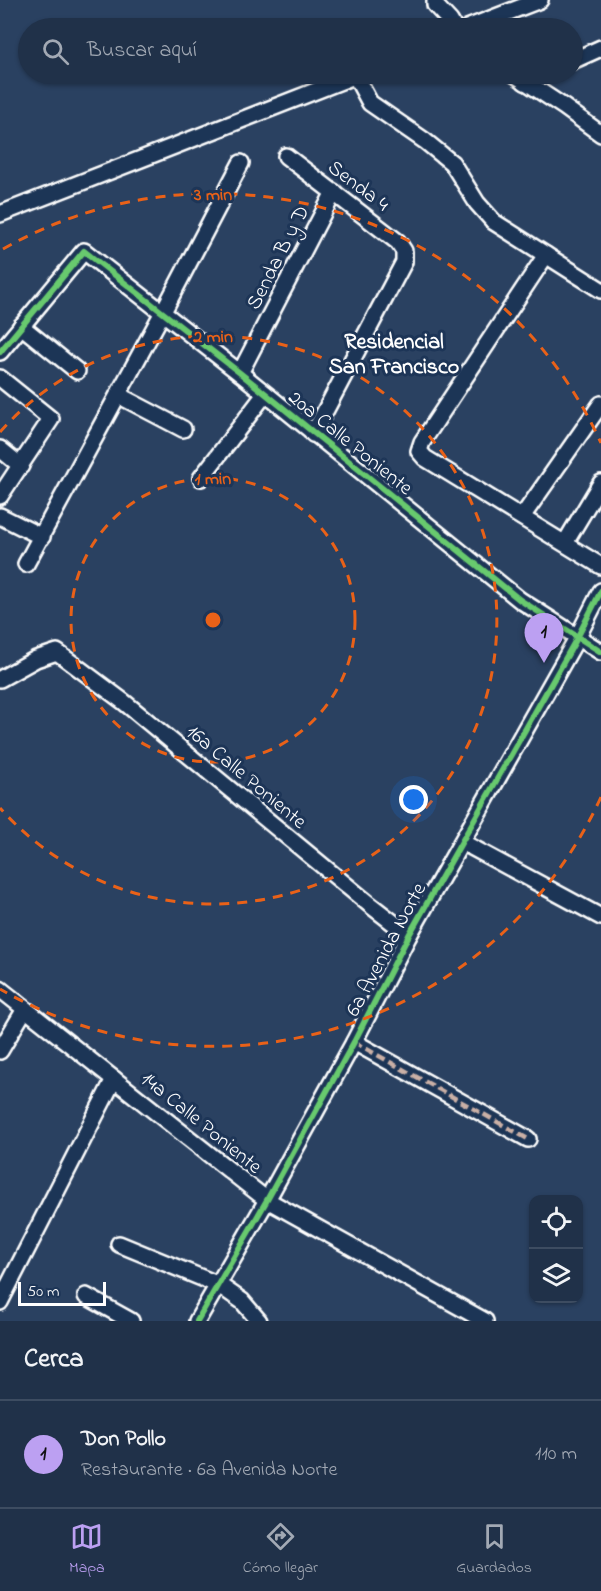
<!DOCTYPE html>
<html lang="es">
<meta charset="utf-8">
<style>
body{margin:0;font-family:"Indie Flower",sans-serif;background:#2d3d53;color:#f1f3f6}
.controls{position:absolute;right:18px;bottom:18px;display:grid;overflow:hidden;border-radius:12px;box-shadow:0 2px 4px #0004}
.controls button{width:54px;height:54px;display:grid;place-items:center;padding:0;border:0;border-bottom:2px solid #3d4c61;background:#203149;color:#f1f3f6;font:30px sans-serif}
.scale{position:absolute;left:18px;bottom:15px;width:88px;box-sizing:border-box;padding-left:6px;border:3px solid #fff;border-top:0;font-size:16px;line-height:21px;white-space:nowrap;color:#fff;-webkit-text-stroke:4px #1d3557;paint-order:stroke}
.you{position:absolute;left:414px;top:800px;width:21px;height:21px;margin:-15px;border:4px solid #fff;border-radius:50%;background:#1a73e8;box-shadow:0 0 0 9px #1a73e833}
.badge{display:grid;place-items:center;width:39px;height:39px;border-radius:50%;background:#bca0f2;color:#111;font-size:20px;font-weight:700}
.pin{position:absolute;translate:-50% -50px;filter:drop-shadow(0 2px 3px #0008)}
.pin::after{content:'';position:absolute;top:32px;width:21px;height:18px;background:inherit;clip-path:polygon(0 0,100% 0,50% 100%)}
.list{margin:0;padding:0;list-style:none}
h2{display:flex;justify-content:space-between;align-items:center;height:78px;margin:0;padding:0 24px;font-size:26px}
h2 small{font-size:20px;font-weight:400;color:#a2a9b4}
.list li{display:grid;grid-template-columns:39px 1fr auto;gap:18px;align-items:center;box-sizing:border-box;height:108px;padding:0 24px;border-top:2px solid #3d4c61}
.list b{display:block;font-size:22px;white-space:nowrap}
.list p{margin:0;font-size:20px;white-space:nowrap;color:#a2a9b4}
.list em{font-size:20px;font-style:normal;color:#a2a9b4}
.icon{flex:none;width:33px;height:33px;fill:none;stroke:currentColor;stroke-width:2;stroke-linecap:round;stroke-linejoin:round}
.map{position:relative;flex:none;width:601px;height:1321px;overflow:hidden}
.search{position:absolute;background:#203149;box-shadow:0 2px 4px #0004;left:18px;right:18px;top:18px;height:66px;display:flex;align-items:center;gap:15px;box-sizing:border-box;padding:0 21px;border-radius:33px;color:#a2a9b4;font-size:22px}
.sheet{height:186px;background:#203149}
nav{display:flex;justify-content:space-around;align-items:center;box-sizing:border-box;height:84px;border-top:2px solid #3d4c61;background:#203149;font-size:16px;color:#a2a9b4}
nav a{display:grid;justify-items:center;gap:3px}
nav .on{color:#bca0f2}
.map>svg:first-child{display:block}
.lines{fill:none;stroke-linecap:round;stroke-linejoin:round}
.minor-casing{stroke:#fff;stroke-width:20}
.minor{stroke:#1d3557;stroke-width:15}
.quiet{stroke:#cab0a6;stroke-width:4.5;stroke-dasharray:9 4.5;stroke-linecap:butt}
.cycleway-casing{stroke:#1d3557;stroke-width:10}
.cycleway{stroke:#67ca6e;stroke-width:6}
.ring{fill:none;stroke:#e96118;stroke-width:3;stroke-dasharray:10 8}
.labels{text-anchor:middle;stroke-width:6;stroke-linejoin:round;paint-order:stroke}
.street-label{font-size:21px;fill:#fff;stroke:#1d3557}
.neighbourhood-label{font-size:22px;font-weight:bold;fill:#fff;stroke:#1d3557}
.centre{fill:#e96118;stroke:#1d3557;stroke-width:3}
.ring-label{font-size:18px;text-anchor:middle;font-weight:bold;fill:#e96118;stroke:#1d3557;stroke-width:6;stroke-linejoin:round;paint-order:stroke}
</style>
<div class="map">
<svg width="601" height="1321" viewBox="0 0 601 1321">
<rect width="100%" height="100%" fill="#2a4161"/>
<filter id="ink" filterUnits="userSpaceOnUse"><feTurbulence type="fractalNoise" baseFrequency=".0167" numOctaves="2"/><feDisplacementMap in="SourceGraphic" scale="12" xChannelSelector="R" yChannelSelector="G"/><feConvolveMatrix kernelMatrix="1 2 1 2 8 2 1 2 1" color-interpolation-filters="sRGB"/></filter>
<g filter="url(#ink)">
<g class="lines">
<g class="minor-casing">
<g id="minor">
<polyline points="435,0 435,5 450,21 454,28"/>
<polyline points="467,28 540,0"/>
<polyline points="572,61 601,48"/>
<polyline points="514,74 564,107 601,134"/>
<polyline points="355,75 370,103 425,141 452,163 477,203 494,222 601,290"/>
<polyline points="525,82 544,74"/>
<polyline points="286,156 398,242 404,251 404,262 313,434"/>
<polyline points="0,214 359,74"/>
<polyline points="546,255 422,442 419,451 425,458 601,566"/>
<polyline points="21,326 77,371"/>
<polyline points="0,352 84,251 240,373 520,600 601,652"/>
<polyline points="240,373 334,192"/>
<polyline points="0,378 51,419 0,496"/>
<polyline points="118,395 183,429"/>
<polyline points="0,449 21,466"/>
<polyline points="201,478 265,394"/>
<polyline points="0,516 42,537"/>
<polyline points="522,517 601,404"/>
<polyline points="565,543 601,483"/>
<polyline points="26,564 163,312 241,163"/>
<polyline points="0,679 36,659 57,652 124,702 369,904 409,935"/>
<polyline points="462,842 601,917"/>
<polyline points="0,989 267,1200 485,1321"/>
<polyline points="354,1042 528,1139"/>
<polyline points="0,1051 25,1009"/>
<polyline points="119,1244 219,1285 242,1301 259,1321"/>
<polyline points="86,1296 131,1321"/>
<polyline points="0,1302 114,1079"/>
<polyline points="197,1321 267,1200 354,1042 409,935 577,638 601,591"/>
</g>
</g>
<use href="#minor" class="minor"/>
<polyline class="quiet" points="354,1042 528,1139"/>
<g class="cycleway-casing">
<g id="cycleway">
<polyline points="0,352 84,251 240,373 520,600 601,652"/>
<polyline points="197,1321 267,1200 354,1042 409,935 577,638 601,591"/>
</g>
</g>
<use href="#cycleway" class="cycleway"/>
</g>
</g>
<g class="ring">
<circle cx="213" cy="620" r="142"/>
<path d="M0 432A284 284 0 1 1 0 808"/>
<path d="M601 797A426 426 0 0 1 0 989M3 249A426 426 0 0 1 601 443"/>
</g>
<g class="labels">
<g class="street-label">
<text transform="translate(359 185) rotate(37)" y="7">Senda 4</text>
<text transform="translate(277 257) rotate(-63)" y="7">Senda B y D</text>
<text transform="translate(351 442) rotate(39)" y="7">20a Calle Poniente</text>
<text transform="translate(247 776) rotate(40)" y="7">16a Calle Poniente</text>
<text transform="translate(385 949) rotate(-62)" y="7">6a Avenida Norte</text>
<text transform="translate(202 1122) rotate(39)" y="7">14a Calle Poniente</text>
</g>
<g class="neighbourhood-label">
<text x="394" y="348">Residencial<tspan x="394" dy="25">San Francisco</tspan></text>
</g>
</g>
<circle cx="213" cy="620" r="9" class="centre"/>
<g class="ring-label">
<text x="213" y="200">3 min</text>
<text x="213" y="342">2 min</text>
<text x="213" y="484">1 min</text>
</g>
</svg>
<div class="controls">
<button><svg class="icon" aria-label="locate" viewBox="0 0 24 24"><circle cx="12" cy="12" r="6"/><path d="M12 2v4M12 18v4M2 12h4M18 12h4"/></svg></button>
<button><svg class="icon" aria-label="layers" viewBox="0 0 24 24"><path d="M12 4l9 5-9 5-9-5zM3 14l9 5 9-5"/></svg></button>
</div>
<div class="scale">50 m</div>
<div class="you"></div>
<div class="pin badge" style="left:544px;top:663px">1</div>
<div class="search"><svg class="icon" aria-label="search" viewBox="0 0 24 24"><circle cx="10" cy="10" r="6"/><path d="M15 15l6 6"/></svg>Buscar aquí</div>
</div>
<section class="sheet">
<h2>Cerca<small></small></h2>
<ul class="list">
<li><span class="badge">1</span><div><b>Don Pollo</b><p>Restaurante · 6a Avenida Norte</p></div><em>110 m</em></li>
</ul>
</section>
<nav>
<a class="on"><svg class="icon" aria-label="map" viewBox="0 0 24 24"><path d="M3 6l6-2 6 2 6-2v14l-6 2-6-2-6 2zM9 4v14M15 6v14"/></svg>Mapa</a>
<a><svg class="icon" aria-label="directions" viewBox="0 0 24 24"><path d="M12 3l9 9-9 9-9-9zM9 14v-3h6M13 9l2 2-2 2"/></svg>Cómo llegar</a>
<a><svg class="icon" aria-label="saved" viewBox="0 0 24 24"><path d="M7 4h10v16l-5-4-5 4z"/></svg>Guardados</a>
</nav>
